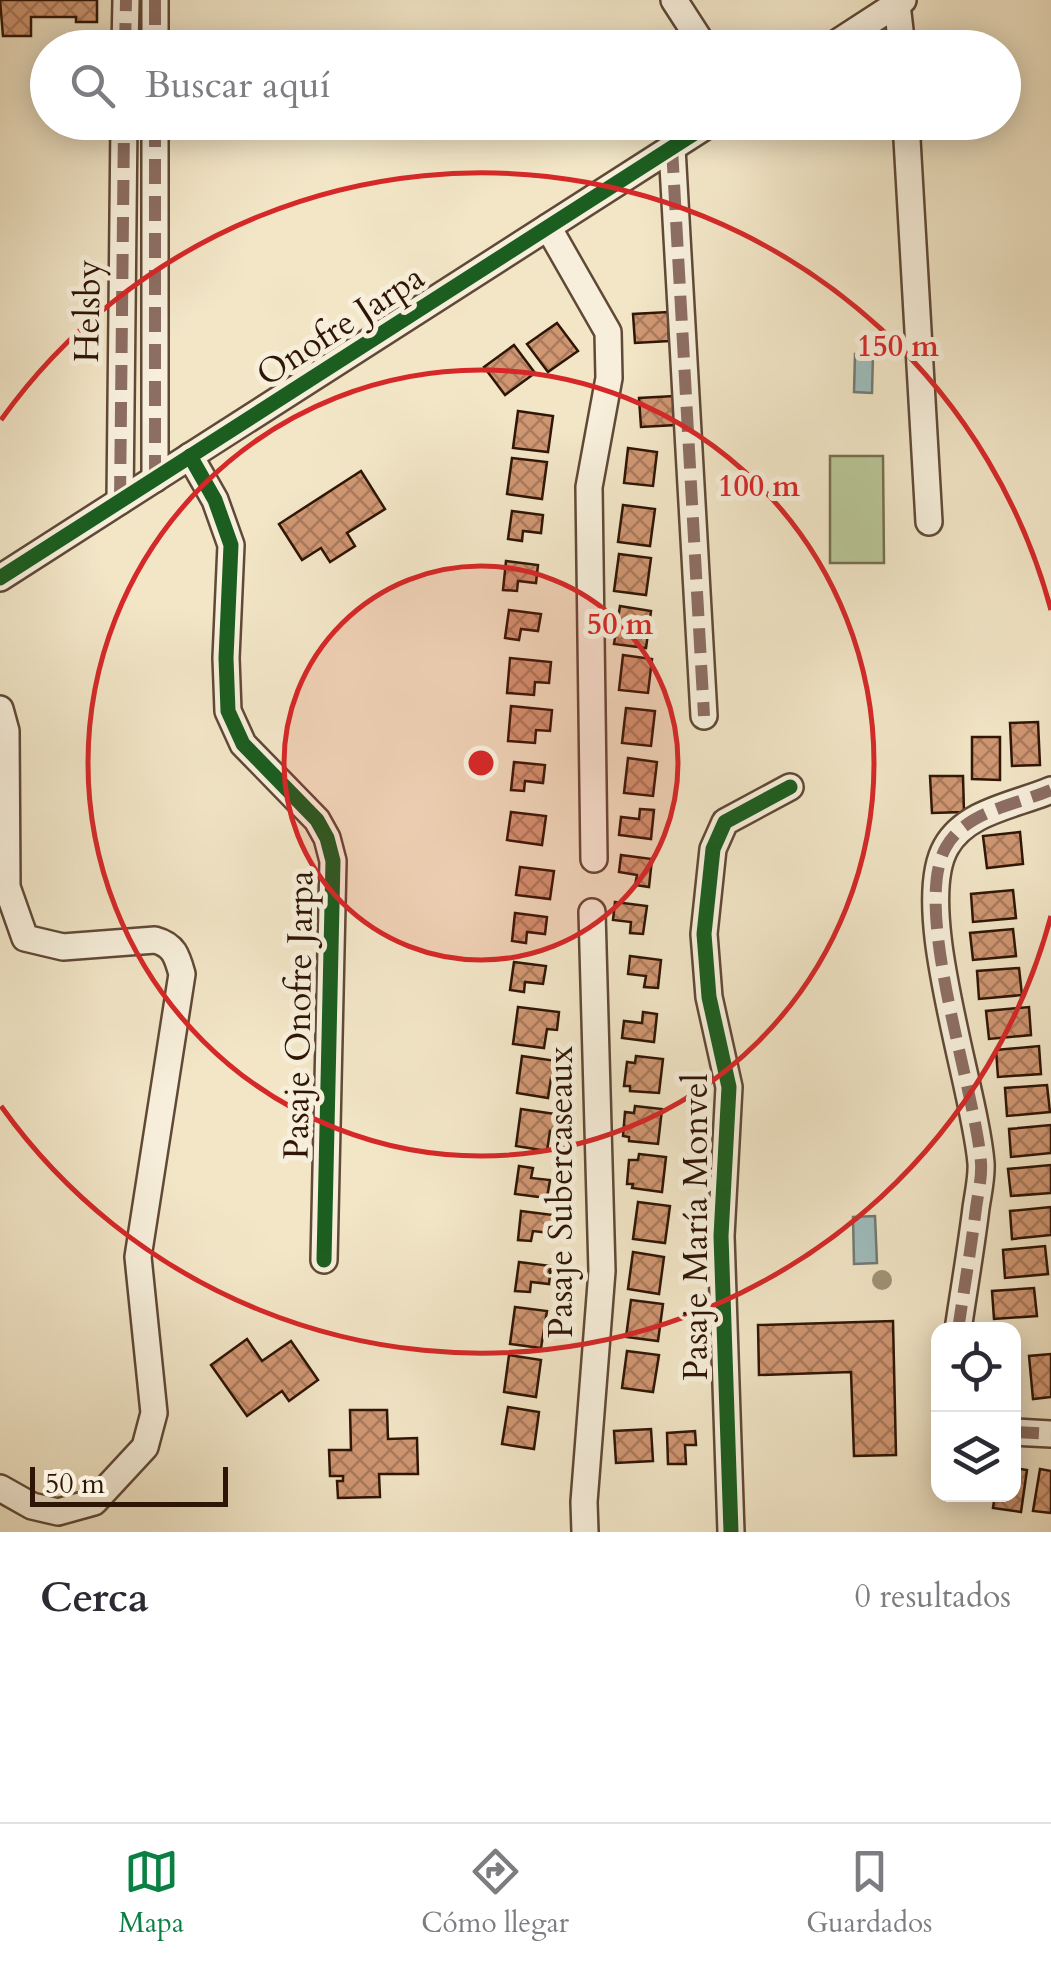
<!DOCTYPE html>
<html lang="es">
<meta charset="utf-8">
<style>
body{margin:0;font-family:Cardo,serif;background:#f2f2f3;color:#2b2b33}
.controls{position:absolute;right:30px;bottom:30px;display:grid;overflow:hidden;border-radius:20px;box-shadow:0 5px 25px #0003}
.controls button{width:90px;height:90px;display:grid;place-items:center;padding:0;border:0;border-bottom:2px solid #e1e1e2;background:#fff;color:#2b2b33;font:50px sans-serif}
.scale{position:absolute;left:30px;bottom:25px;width:198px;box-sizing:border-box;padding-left:10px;border:5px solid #2f1505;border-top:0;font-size:28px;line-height:35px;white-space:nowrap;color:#2f1505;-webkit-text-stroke:8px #f7efdb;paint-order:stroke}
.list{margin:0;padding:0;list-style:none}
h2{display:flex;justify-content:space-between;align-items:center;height:130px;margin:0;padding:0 40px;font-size:42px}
h2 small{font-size:32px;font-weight:400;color:#7c7c81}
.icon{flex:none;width:55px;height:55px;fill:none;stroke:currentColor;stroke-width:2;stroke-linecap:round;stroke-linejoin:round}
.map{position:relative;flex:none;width:1051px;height:1532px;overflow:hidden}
.search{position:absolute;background:#fff;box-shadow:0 5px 25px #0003;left:30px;right:30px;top:30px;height:110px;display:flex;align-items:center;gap:25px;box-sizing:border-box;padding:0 35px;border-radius:55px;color:#7c7c81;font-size:38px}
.sheet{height:290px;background:#fff}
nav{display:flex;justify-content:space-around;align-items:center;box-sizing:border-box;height:140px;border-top:2px solid #e1e1e2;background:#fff;font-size:28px;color:#7c7c81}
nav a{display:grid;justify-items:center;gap:5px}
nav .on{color:#0b8043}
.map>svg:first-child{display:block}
.grass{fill:#b8c697;stroke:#746e4e;stroke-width:2.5}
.water{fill:#9ebdbe;stroke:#727a74;stroke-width:2.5}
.building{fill:url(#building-cross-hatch);stroke:#2f1505;stroke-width:2.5}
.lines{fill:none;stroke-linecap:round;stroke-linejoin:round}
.minor-casing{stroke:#604936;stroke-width:30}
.minor{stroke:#f7efdb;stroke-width:25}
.quiet{stroke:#8d6e63;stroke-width:12;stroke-dasharray:25 12;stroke-linecap:butt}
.cycleway-casing{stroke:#f7efdb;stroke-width:21}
.cycleway{stroke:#1b5e20;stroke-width:15}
.tree{fill:#a19578}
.ring{fill:none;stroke:#d62828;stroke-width:5}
.labels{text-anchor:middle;stroke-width:10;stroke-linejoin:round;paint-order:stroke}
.street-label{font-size:35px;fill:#2f1505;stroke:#f7efdb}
.centre{fill:#d62828;stroke:#f7efdb;stroke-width:5}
.ring-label{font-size:30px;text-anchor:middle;font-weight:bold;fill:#d62828;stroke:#f7efdb;stroke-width:10;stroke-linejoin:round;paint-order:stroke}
</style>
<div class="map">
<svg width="1051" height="1532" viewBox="0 0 1051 1532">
<defs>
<pattern id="building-cross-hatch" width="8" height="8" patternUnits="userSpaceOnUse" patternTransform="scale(2.5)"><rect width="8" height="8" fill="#d09773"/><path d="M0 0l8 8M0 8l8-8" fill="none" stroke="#a97a5c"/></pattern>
</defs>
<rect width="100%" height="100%" fill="#f2e6c7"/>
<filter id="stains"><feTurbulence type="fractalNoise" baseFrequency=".002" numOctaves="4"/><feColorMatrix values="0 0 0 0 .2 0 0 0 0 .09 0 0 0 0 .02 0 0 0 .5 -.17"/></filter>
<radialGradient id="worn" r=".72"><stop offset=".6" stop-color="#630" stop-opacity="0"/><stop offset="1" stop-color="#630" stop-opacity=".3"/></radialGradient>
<polygon class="grass" points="830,456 883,456 884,563 830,563"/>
<g class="water">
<polygon points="855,354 873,354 872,393 854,392"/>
<polygon points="875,1216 877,1263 854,1264 853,1217"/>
</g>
<g class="building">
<polygon points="0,0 97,0 97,22 76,22 76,17 31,17 31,36 3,36"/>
<polygon points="668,312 669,341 635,343 633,314"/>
<polygon points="557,323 578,351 548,372 527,344"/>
<polygon points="514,345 535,373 505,395 484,367"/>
<polygon points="674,396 676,425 641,427 639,398"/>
<polygon points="518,411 553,416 548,452 513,448"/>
<polygon points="628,448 657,452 653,486 624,483"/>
<polygon points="512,458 547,462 542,499 507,494"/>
<polygon points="361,471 385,509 347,533 355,546 330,562 321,548 302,560 279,524"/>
<polygon points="623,505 655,509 650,546 618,542"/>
<polygon points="512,511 543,515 541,533 523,531 522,541 508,539"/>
<polygon points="619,554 651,558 646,595 614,591"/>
<polygon points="506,561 538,565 536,583 518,581 517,591 503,590"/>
<polygon points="620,606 651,611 646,648 614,644"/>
<polygon points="509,610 541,614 538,631 521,629 519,640 505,638"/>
<polygon points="623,655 652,659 648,693 619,690"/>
<polygon points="510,658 551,662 549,683 535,682 534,695 507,693"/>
<polygon points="511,706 552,710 550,731 536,730 535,743 508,741"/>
<polygon points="626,708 655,711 651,746 622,743"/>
<polygon points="1038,722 1040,765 1012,766 1010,723"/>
<polygon points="972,737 1000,737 1000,780 972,779"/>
<polygon points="628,758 657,762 653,796 624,793"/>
<polygon points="514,762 545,765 543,783 525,781 524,791 511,790"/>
<polygon points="930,776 963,776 964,812 932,813"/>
<polygon points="640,809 654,810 651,839 619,835 621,817 639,819"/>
<polygon points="511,812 546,816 542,845 507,840"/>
<polygon points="1020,832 1023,864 987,868 983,836"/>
<polygon points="621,855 652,859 649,887 635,885 637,875 619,872"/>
<polygon points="520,867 554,871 550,899 516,895"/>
<polygon points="1013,890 1016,918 973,922 971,894"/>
<polygon points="615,902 647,906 643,934 630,933 631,922 613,920"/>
<polygon points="515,913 547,917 545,934 527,932 526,943 512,941"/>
<polygon points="1013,929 1016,956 973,960 970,933"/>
<polygon points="630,956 661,960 658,988 644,987 646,976 628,974"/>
<polygon points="514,962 546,966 543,984 525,982 524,992 510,990"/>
<polygon points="1019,968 1022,995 979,999 977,971"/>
<polygon points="518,1007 559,1012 557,1030 547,1029 544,1048 513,1044"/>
<polygon points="1029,1007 1031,1035 989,1039 986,1011"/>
<polygon points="643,1012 657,1014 654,1042 622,1038 624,1021 642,1023"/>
<polygon points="1039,1046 1041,1074 998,1077 996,1050"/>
<polygon points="522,1056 563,1062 560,1079 551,1078 548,1098 517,1093"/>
<polygon points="636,1056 663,1059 659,1093 630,1091 630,1086 624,1086 627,1062 635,1063"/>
<polygon points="1047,1085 1050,1112 1007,1116 1005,1088"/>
<polygon points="635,1106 662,1109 658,1144 629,1141 629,1137 623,1136 625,1112 634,1113"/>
<polygon points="521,1109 562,1115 559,1132 550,1131 547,1151 516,1146"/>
<polygon points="1051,1125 1051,1153 1011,1157 1009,1129"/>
<polygon points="639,1154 666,1157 662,1192 632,1188 633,1184 627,1184 629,1160 638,1160"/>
<polygon points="1051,1165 1051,1193 1011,1196 1008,1169"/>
<polygon points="519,1166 533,1168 531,1178 550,1180 547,1198 515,1194"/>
<polygon points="638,1202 670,1206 665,1243 633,1239"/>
<polygon points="1051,1207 1051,1235 1012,1239 1010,1211"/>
<polygon points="521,1211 553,1215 551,1233 533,1231 531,1241 518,1240"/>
<polygon points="1045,1246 1048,1274 1005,1278 1003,1250"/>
<polygon points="633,1252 664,1257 659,1294 628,1289"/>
<polygon points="519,1262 551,1266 549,1284 531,1282 530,1292 515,1291"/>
<polygon points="1034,1288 1037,1316 994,1319 992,1291"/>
<polygon points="631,1300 663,1304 658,1341 626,1337"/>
<polygon points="515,1307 547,1311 541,1348 510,1344"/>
<polygon points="893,1321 896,1455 854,1456 851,1372 759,1375 758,1325"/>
<polygon points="247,1339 262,1361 291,1341 318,1380 289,1401 282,1391 247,1416 211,1365"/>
<polygon points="627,1351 659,1355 653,1392 622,1388"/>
<polygon points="1051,1354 1051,1397 1033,1399 1029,1356"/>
<polygon points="509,1355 541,1360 536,1397 504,1392"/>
<polygon points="508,1407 539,1412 534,1449 502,1444"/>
<polygon points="350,1410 387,1410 388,1439 417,1438 418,1474 379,1474 380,1497 338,1498 337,1481 343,1481 343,1476 330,1476 329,1450 351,1450"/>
<polygon points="651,1429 653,1461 616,1463 614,1431"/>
<polygon points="695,1431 696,1445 685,1445 686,1464 668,1464 667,1433"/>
<polygon points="1014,1468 1027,1470 1021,1512 993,1508 995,1494 1014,1494"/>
<polygon points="1040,1469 1051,1471 1051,1513 1033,1511"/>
</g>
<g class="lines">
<g class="minor-casing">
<g id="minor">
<polyline points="155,0 155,48"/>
<polyline points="674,0 705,48"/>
<polyline points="897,4 902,48"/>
<polyline points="125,48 126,0"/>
<polyline points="829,48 903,0"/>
<polyline points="155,122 155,479"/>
<polyline points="906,122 929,522"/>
<polyline points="672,148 704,716"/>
<polyline points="548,227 608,332 609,378 589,487 594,859"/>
<polyline points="190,456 215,500 231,545 226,658 228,711 243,744 317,820 327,838 333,861 324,1260"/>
<polyline points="120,501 124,122"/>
<polyline points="0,578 712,122"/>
<path d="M0,709l6,22 1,156 18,51 38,9 92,-7c19,5 22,16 27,34l-44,283 16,156 -9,34 -51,55 -36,10 -26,-6 -32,-18"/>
<path d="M958,1330c6,-41 13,-81 18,-122 2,-14 6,-31 5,-45 -6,-76 -70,-255 -35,-316 20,-36 70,-42 105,-57"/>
<polyline points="1014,1432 1051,1434"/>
<polyline points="585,1532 584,1502 602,1271 592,912"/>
<polyline points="731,1532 721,1236 729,1087 709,997 704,934 713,849 725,822 790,787"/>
</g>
</g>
<use href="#minor" class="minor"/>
<g class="quiet">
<polyline points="155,0 155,48"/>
<polyline points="125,48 126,0"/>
<polyline points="155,122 155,479"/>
<polyline points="672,148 704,716"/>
<polyline points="120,501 124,122"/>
<path d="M958,1330c6,-41 13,-81 18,-122 2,-14 6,-31 5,-45 -6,-76 -70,-255 -35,-316 20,-36 70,-42 105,-57"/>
<polyline points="1014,1432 1051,1434"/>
</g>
<g class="cycleway-casing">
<g id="cycleway">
<polyline points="190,456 215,500 231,545 226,658 228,711 243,744 317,820 327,838 333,861 324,1260"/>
<polyline points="0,578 712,122"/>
<polyline points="731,1532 721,1236 729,1087 709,997 704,934 713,849 725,822 790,787"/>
</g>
</g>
<use href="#cycleway" class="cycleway"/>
</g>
<circle class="tree" cx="882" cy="1280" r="10"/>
<circle cx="481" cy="763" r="197" fill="#d62828" fill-opacity=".12"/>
<g class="ring">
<circle cx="481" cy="763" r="197"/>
<circle cx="481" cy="763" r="393"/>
<path d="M1051 916A590 590 0 0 1 1 1106M1 420A590 590 0 0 1 1051 610"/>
</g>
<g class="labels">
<g class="street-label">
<text transform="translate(87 311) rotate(-89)" y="12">Helsby</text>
<text transform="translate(340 325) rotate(-33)" y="12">Onofre Jarpa</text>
<text transform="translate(298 1015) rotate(-89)" y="12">Pasaje Onofre Jarpa</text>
<text transform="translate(560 1192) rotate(-90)" y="12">Pasaje Subercaseaux</text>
<text transform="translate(695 1227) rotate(-90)" y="12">Pasaje María Monvel</text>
</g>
</g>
<circle cx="481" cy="763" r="15" class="centre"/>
<g class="ring-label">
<text x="898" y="356">150 m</text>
<text x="759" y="496">100 m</text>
<text x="620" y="634">50 m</text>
</g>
<rect width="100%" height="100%" filter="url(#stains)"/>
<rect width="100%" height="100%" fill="url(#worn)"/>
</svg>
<div class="controls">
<button><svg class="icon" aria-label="locate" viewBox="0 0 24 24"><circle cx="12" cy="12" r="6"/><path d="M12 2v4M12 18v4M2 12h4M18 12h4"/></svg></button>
<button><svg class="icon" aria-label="layers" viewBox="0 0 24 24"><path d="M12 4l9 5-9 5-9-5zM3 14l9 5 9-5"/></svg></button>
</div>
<div class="scale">50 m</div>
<div class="search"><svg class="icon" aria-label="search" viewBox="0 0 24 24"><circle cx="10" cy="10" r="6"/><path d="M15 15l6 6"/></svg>Buscar aquí</div>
</div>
<section class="sheet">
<h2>Cerca<small>0 resultados</small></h2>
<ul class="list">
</ul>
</section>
<nav>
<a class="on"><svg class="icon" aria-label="map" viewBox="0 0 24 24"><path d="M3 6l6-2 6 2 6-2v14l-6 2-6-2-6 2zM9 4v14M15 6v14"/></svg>Mapa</a>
<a><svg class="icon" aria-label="directions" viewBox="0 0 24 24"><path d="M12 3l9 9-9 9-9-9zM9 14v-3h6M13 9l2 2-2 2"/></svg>Cómo llegar</a>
<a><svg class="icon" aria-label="saved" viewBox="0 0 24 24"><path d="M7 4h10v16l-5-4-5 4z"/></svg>Guardados</a>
</nav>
